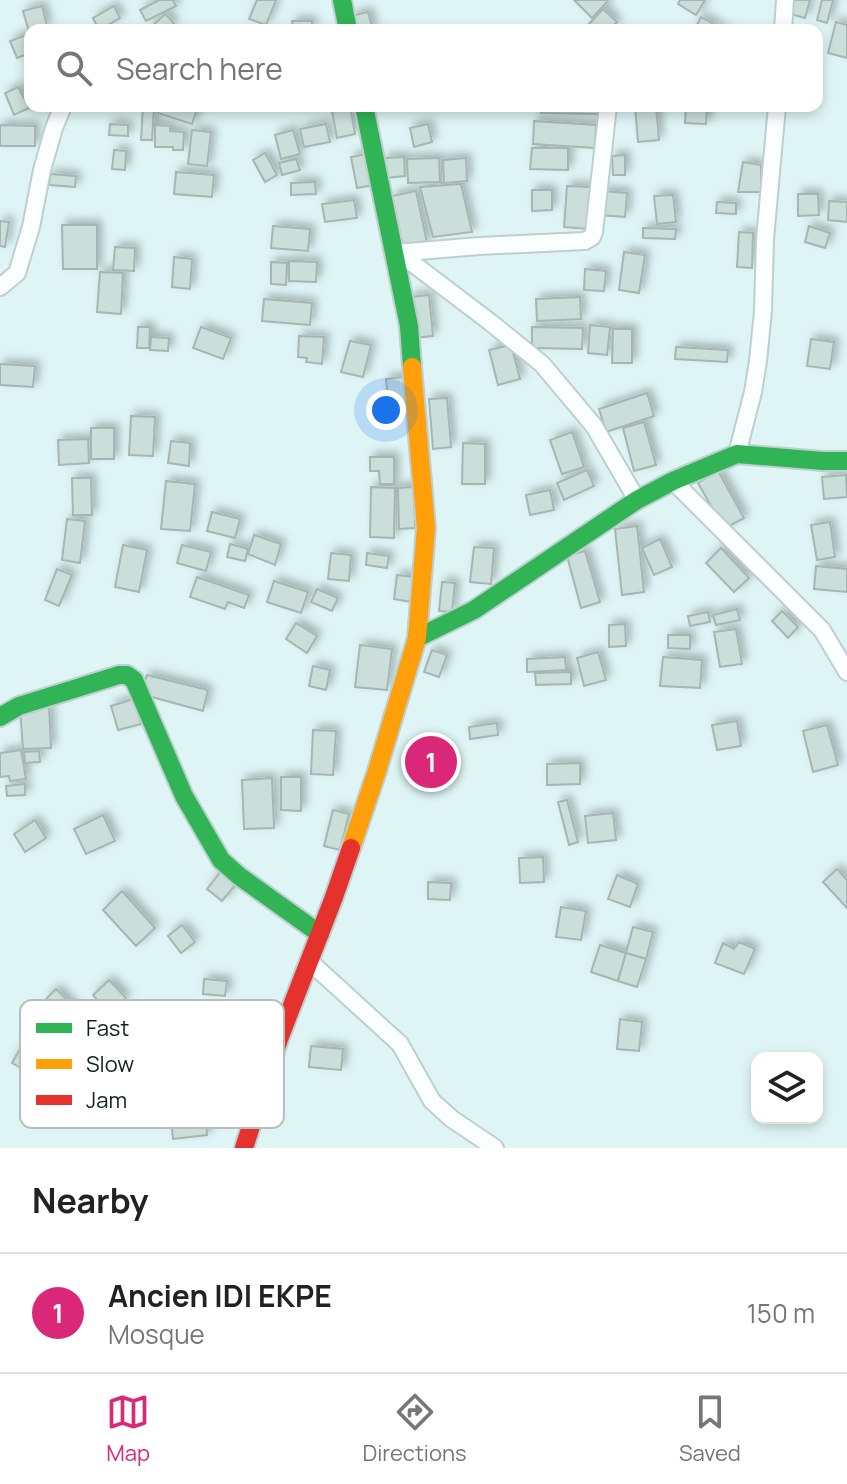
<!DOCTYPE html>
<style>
body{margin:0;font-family:Manrope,sans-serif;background:#f6f6f6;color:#222}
.controls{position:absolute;right:24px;bottom:24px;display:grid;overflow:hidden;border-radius:16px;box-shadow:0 4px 12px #0003}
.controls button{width:72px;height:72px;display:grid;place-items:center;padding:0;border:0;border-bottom:2px solid #e0e0e0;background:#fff;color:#222;font:40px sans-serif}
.you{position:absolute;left:386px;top:410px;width:28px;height:28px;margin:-20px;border:6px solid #fff;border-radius:50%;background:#1a73e8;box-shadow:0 0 0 12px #1a73e833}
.badge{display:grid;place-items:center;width:52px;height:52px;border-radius:50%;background:#db2777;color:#fff;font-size:26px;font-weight:700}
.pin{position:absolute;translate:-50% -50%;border:4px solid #fff;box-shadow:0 2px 8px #0006}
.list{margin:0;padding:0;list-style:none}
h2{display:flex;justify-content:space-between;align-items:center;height:104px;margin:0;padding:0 32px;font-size:34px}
h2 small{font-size:26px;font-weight:400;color:#767676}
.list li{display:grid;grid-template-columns:52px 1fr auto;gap:24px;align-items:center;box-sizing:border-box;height:120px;padding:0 32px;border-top:2px solid #e0e0e0}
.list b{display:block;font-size:30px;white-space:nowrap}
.list p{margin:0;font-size:26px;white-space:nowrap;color:#767676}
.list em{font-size:26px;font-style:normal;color:#767676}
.icon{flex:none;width:44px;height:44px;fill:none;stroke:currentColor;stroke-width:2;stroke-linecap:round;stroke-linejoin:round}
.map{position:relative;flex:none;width:847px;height:1148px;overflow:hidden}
.search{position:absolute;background:#fff;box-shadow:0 4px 12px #0003;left:24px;right:24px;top:24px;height:88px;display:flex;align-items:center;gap:20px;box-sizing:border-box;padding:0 28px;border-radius:16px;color:#767676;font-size:30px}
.sheet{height:224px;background:#fff}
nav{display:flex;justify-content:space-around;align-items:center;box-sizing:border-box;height:112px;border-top:2px solid #e0e0e0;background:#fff;font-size:22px;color:#767676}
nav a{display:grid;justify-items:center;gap:4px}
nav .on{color:#db2777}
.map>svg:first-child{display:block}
.building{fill:#cbdeda;stroke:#a6b6b2;stroke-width:2;filter:url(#shadow)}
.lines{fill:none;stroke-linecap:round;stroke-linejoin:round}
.street-casing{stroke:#bdcfcf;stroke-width:20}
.fast-casing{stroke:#bdcfcf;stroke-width:22}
.slow-casing{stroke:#bdcfcf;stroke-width:22}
.jam-casing{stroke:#bdcfcf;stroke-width:22}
.street{stroke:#fafefe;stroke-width:16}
.fast{stroke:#30b455;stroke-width:18}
.slow{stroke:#ff9f0a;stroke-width:18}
.jam{stroke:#e5322d;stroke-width:18}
.key{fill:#fff;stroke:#b8bdbc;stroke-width:2}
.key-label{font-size:22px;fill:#122221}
</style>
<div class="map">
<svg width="847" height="1148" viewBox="0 0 847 1148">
<defs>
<filter id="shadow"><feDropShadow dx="4.5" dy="-4.5" stdDeviation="4" flood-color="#0004"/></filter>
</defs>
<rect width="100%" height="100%" fill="#dff5f5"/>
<g class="building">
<polygon points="159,0 173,0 176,6 146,21 140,10"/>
<polygon points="257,0 276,0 266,25 249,19"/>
<polygon points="574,0 607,0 608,1 592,18"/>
<polygon points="680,0 705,0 696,15 678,4"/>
<polygon points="790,0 810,0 805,18 786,13"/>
<polygon points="822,0 833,0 827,23 817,20"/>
<polygon points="42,6 47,26 29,32 23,11"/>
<polygon points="114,6 120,18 99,30 93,18"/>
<polygon points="603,9 617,22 609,30 596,30 589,24"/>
<polygon points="368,12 373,30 354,30 351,16"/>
<polygon points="165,14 174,23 167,30 148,30"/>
<polygon points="701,17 724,30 694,30"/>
<polygon points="292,21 312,21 312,30 293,30"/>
<polygon points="836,22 847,25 847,58 828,53"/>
<polygon points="26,35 30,45 30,53 17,58 10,41"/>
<polygon points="18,87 29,108 14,115 5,93"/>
<polygon points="143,106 154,106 152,140 141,140"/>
<polygon points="160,106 198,106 192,124 158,113"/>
<polygon points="331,106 350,106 355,134 337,138"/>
<polygon points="542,106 599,106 599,114 541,113"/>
<polygon points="635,106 656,106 659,140 638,142"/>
<polygon points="686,106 707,106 706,124 685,123"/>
<polygon points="534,121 596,125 595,148 533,144"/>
<polygon points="110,124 128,125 128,136 109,135"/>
<polygon points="326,124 330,142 304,147 300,129"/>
<polygon points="428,124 432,142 414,147 410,128"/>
<polygon points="0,125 35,126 35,146 0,146"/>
<polygon points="155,125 170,126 170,131 184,132 183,150 173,150 173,147 155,147"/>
<polygon points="192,130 211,132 207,166 188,164"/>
<polygon points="293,130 300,154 281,159 275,135"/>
<polygon points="532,148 568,148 568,170 530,169"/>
<polygon points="114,150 126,151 125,170 112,169"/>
<polygon points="265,153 277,175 265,182 253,160"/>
<polygon points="367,154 373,185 357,188 351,157"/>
<polygon points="625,155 625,175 613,175 612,156"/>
<polygon points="404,157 405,176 386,178 384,158"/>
<polygon points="439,158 440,182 408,183 407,159"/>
<polygon points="466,158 467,181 444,183 443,160"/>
<polygon points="296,159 300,170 282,175 279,163"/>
<polygon points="743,162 761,165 761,192 738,192"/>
<polygon points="176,172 214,175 212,197 174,194"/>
<polygon points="50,174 76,176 75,187 49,185"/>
<polygon points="315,182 316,194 291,195 291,183"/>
<polygon points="461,184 472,232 433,237 420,187"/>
<polygon points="567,186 592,187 589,229 564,227"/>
<polygon points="532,190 552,190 552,210 532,211"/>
<polygon points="416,191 427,243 403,248 392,196"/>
<polygon points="601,191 627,193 625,217 599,215"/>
<polygon points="798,194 818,194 819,215 798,216"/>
<polygon points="673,195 676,222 657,224 654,196"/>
<polygon points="354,200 357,218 325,222 322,204"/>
<polygon points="829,201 847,202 847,222 828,220"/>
<polygon points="717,202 736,203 736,214 716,213"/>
<polygon points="0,221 9,222 5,247 0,246"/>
<polygon points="62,225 97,225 97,269 63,269"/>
<polygon points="273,226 310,229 308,251 271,248"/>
<polygon points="809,226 830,233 825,248 805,242"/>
<polygon points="643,228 676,229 675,239 643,238"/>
<polygon points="739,232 753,233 752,268 737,267"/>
<polygon points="115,247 135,248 134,271 113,270"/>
<polygon points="624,252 645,255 639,293 619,290"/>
<polygon points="174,257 192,259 190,289 172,287"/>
<polygon points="289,261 317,262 316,282 289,281"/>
<polygon points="271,262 287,263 286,285 271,284"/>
<polygon points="585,269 606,271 604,291 584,290"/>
<polygon points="100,272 123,273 121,314 97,312"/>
<polygon points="429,295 433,336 414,338 410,297"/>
<polygon points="580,297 581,319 537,321 536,299"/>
<polygon points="264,299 312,303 310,325 262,321"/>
<polygon points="590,325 610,327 607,355 588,353"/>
<polygon points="138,327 150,327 149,348 137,348"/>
<polygon points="201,327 231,338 223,359 193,348"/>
<polygon points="532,327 583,328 582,349 532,348"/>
<polygon points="613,329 632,329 632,363 612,363"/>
<polygon points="299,336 324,337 322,364 306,362 307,358 298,357"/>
<polygon points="151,337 169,338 168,351 150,350"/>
<polygon points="811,339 834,342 830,369 807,366"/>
<polygon points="350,341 371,345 363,377 341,372"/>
<polygon points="511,345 520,379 498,385 489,350"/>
<polygon points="676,347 728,350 727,362 675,359"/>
<polygon points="0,364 35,366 33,387 0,385"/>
<polygon points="403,377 409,415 390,419 386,379"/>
<polygon points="647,393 654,416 606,432 599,409"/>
<polygon points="447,398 451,447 433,449 429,399"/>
<polygon points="131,416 155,417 153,456 129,455"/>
<polygon points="644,422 656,465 634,471 623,428"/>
<rect x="91" y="428" width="23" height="31"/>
<polygon points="572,432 584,467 562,474 550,440"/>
<polygon points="88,439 89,463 59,465 58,440"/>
<polygon points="171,441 190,443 189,466 168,463"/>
<polygon points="463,443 485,444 485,484 462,484"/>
<polygon points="370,457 394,457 394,484 380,484 379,471 370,471"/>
<polygon points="587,470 594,486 564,500 557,483"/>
<polygon points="718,471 744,518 724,529 698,483"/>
<polygon points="846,475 847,497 824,499 822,477"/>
<polygon points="72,478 91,478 92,515 73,515"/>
<polygon points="166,481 195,484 190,531 161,529"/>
<polygon points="371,487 395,488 394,538 370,537"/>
<polygon points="414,487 415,528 399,529 398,488"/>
<polygon points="550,490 554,510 530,515 526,495"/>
<polygon points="212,512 240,519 235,538 207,531"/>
<polygon points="67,519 85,521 80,563 62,560"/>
<polygon points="830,522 835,557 817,560 811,525"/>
<polygon points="637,526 644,592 622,595 615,529"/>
<polygon points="254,535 281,544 275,565 248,554"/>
<polygon points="660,539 672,567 654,575 642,548"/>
<polygon points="230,544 248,549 245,561 227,557"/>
<polygon points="123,545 147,550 139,592 115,587"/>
<polygon points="182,545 211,552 206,571 177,563"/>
<polygon points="474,547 494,548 491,584 470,582"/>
<polygon points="721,548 749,578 734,592 706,563"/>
<polygon points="585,551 600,602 581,608 567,556"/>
<polygon points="331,553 351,555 349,581 328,579"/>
<polygon points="367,553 389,556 387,568 366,565"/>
<polygon points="816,566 847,569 847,592 814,589"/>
<polygon points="57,569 72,575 59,606 45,600"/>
<polygon points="397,575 415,577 411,602 394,599"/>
<polygon points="197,577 249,595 244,608 228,602 225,609 190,597"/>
<polygon points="274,581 308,592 301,613 267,602"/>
<polygon points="442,582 455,583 452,612 439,611"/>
<polygon points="317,589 338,598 332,611 311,602"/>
<polygon points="737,609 740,620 716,625 713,615"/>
<polygon points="782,611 798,627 788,638 772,621"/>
<polygon points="708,612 710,622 690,626 688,616"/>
<polygon points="296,623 317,636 307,653 286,639"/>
<polygon points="625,624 626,646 609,647 609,625"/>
<polygon points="736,629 742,664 720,667 714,632"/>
<polygon points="668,635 690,635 690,649 668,648"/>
<polygon points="360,645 392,649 387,690 355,687"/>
<polygon points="432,650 447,655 439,677 424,672"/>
<polygon points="598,652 606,680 584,686 577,658"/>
<polygon points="565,657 566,670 527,672 527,659"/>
<polygon points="663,657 702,660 700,688 660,686"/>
<polygon points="313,666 330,670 326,690 309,686"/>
<polygon points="571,672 571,684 536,685 535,673"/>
<polygon points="147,675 208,690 203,711 141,694"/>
<polygon points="134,699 141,724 118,730 111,706"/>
<polygon points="49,707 51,748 23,749 20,709"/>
<polygon points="737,721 741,746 717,750 712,725"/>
<polygon points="497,723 498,735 470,739 469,727"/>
<polygon points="827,725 838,765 813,772 803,731"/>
<polygon points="313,730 336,731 333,775 311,774"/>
<polygon points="21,750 26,779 10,781 9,776 0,777 0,753"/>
<polygon points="39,751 40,762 25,763 24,752"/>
<polygon points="580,763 580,784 547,785 547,764"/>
<polygon points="281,777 301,777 301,811 281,810"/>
<polygon points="272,778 274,828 244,829 242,780"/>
<polygon points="25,784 25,795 7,796 6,786"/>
<polygon points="567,800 578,842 569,845 558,802"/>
<polygon points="333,810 349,814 340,850 324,846"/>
<polygon points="613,813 616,840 588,843 585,816"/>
<polygon points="103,815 115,841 86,854 74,829"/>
<polygon points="35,820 46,838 25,852 14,834"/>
<polygon points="543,857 544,882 520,883 519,858"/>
<polygon points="837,869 847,880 847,908 823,882"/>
<polygon points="222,870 237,883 222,901 207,889"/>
<polygon points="617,875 638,884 630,907 608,899"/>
<polygon points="428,882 451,883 450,900 428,899"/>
<polygon points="122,891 155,928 136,946 103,910"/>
<polygon points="561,907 586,911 581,940 556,937"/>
<polygon points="182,925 195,942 181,953 168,936"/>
<polygon points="633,927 653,932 646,959 626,953"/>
<polygon points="739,942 755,949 744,974 715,963 723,943 734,949"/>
<polygon points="600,945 626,953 618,981 591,972"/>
<polygon points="626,953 646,959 637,987 618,981"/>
<polygon points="204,979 227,981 225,996 203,994"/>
<polygon points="109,980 126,998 110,1014 93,995"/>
<polygon points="56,989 80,1013 70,1023 46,999"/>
<polygon points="620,1019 642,1022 639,1051 617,1049"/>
<polygon points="29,1033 50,1044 33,1075 12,1063"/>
<polygon points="311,1046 343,1049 341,1070 309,1067"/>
<polygon points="206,1116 207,1135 173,1139 171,1119"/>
</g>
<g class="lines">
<g class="street-casing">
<g id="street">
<polyline points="783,30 785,0"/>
<polyline points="396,253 479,246 585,241 592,237 594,232 608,106"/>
<polyline points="399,253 490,322 542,364 594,426 637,500"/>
<polyline points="0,287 17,273 31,227 42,170 54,128 63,106"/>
<polyline points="737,454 753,392 758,361 763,311 765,239 777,106"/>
<polyline points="673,481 822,630 847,672"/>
<polyline points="309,961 400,1044 432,1101 452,1119 495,1148"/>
</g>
</g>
<g class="fast-casing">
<g id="fast">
<polyline points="342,0 348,30"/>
<polyline points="364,106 409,326 412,367"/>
<polyline points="417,638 474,610 637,500 673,481 737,454 823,461 847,461"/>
<polyline points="0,717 19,706 119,675 127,675 134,680 184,796 221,860 239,876 320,934"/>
</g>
</g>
<g class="slow-casing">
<polyline id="slow" points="351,848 377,771 417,638 426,528 412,367"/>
</g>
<g class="jam-casing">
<polyline id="jam" points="244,1148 279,1039 334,897 351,848"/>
</g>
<use href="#street" class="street"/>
<use href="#fast" class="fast"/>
<use href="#slow" class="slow"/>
<use href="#jam" class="jam"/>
</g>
<rect x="20" y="1000" width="264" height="128" rx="12" class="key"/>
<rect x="36" y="1023" width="36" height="10" fill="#30b455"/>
<rect x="36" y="1059" width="36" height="10" fill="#ff9f0a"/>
<rect x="36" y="1095" width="36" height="10" fill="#e5322d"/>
<g class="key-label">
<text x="86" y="1036">Fast</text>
<text x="86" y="1072">Slow</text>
<text x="86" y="1108">Jam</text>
</g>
</svg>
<div class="controls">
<button><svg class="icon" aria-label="layers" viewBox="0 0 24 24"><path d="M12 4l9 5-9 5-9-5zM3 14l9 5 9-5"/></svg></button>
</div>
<div class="you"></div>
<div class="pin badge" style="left:431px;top:762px">1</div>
<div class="search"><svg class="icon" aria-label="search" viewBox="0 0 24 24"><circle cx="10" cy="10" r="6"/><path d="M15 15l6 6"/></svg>Search here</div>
</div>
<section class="sheet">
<h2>Nearby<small></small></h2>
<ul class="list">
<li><span class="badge">1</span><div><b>Ancien IDI EKPE</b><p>Mosque</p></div><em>150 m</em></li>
</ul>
</section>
<nav>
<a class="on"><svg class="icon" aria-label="map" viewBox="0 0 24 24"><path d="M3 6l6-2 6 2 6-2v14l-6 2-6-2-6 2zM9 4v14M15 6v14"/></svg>Map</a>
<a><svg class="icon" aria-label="directions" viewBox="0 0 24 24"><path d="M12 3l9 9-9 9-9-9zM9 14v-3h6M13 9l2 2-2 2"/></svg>Directions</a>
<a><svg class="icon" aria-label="saved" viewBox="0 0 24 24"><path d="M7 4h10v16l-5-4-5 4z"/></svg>Saved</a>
</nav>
